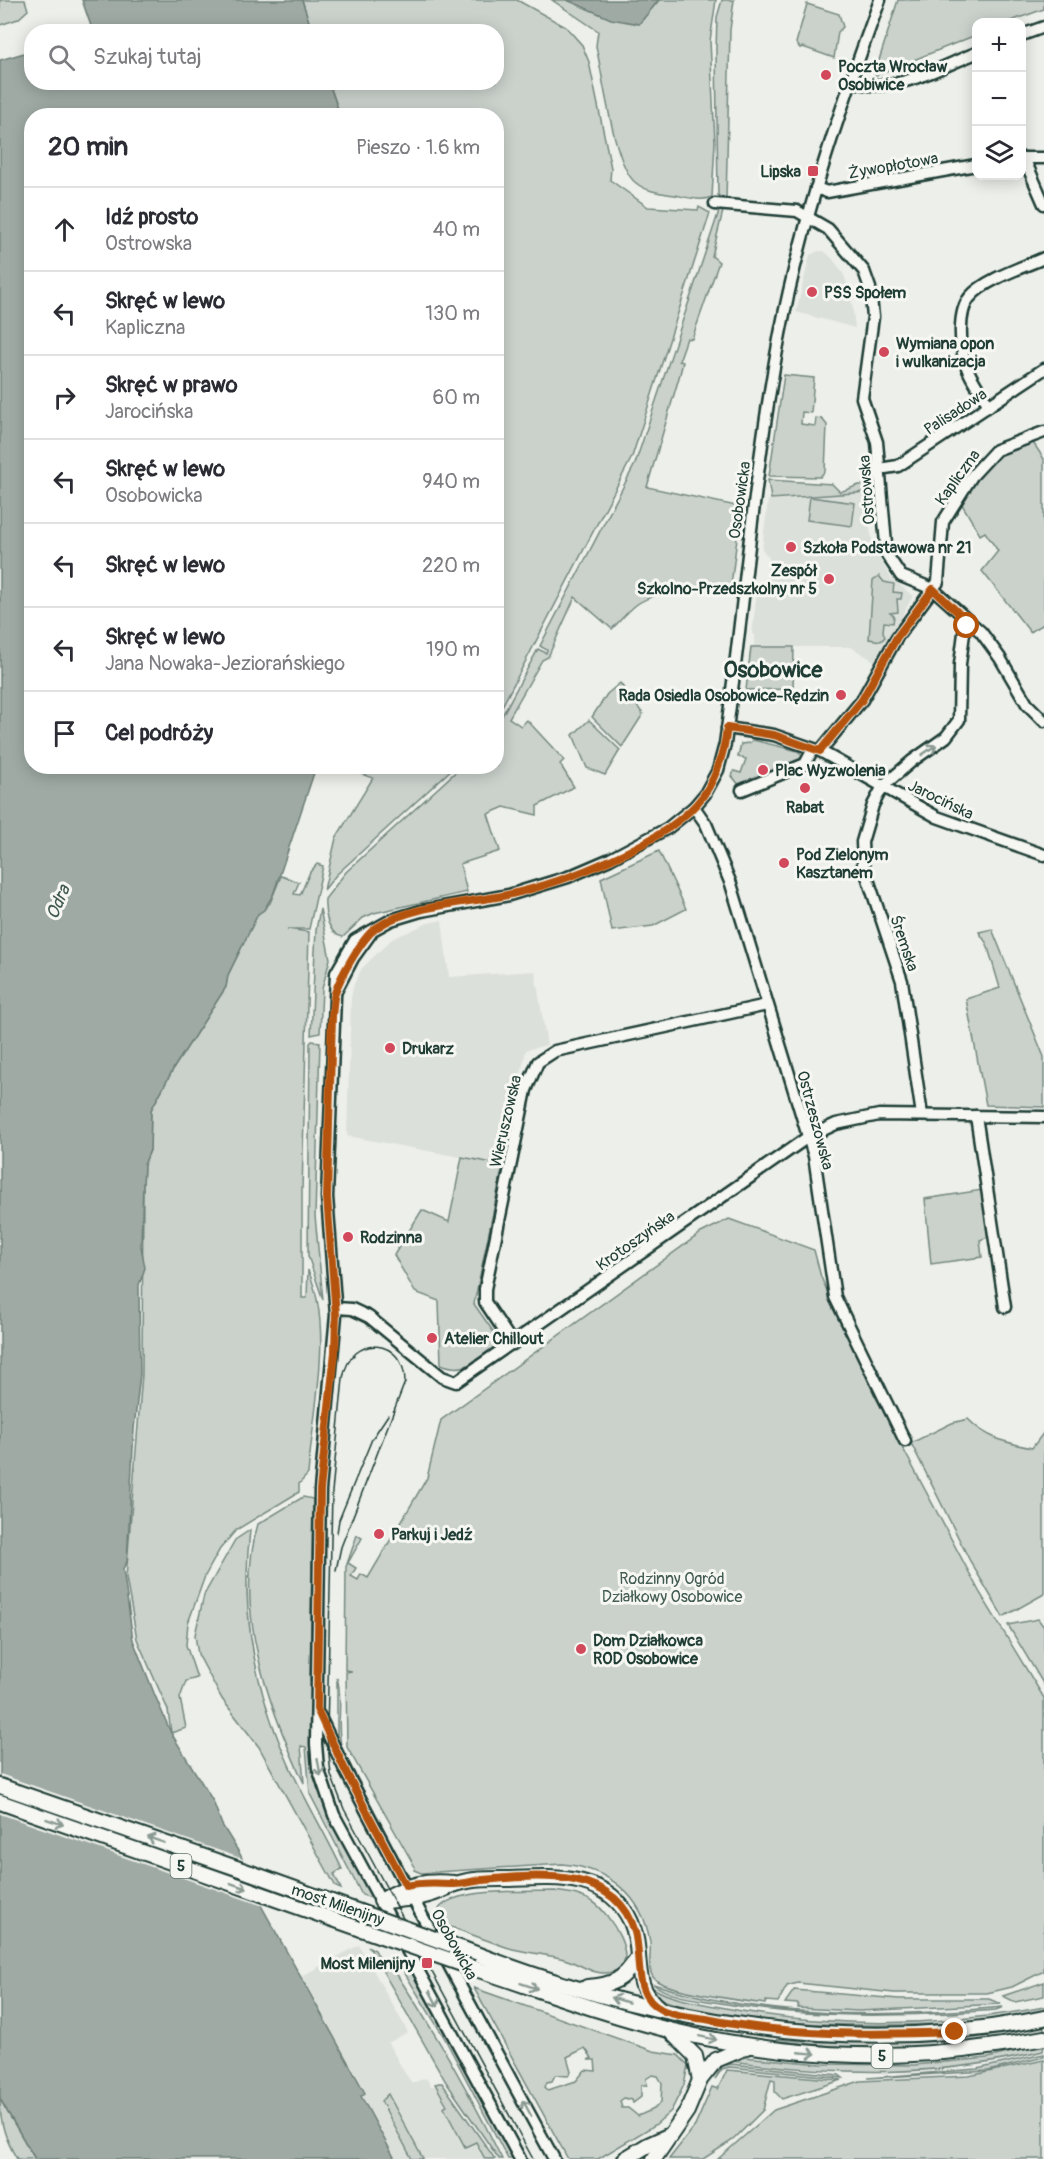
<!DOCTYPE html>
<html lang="pl">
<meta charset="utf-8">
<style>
body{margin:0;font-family:Pangolin,sans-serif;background:#f7f7f7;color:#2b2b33}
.controls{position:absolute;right:18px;top:18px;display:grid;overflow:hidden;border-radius:12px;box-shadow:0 3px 15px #0003}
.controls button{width:54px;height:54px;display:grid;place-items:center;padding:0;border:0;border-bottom:2px solid #e1e1e2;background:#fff;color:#2b2b33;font:30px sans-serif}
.stop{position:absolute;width:18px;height:18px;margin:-14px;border:4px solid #b45309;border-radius:50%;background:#fff}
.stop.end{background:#b45309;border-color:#fff;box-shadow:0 2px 6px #0008}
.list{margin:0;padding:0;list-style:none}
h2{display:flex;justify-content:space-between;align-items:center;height:78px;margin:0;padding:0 24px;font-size:26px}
h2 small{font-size:20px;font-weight:400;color:#7c7c81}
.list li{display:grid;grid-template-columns:39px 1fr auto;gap:18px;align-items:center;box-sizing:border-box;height:84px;padding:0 24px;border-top:2px solid #e1e1e2}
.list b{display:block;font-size:22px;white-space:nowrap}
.list p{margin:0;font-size:20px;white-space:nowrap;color:#7c7c81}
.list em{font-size:20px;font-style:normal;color:#7c7c81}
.icon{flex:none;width:33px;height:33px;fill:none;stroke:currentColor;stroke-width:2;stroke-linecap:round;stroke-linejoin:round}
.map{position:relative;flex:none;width:1044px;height:2159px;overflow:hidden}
.search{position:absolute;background:#fff;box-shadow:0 3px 15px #0003;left:24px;top:24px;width:480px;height:66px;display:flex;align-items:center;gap:15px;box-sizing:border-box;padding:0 21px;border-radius:24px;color:#7c7c81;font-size:22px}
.panel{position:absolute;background:#fff;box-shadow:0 3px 15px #0003;left:24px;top:108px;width:480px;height:666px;border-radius:24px}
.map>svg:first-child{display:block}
.built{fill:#dce0db}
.green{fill:#cbd2cc;stroke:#758880;stroke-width:1.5;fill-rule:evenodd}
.water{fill:#9faaa4;stroke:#6c7e77;stroke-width:1.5}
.pier{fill:#edefea}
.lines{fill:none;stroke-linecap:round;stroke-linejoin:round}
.minor-casing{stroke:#1f3d34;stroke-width:15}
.major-casing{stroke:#1f3d34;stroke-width:18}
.minor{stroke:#f6f6f2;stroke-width:10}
.major{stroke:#f6f6f2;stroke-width:14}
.tram{stroke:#1f3d34;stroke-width:1.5}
.major-bridge-casing{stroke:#1f3d34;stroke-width:18;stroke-linecap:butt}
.major-bridge{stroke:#f6f6f2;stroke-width:14}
.oneway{stroke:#8a9a93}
.route{stroke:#b45309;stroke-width:8}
.poi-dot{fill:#d1495b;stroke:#f6f6f2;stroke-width:2}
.labels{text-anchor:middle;stroke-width:6;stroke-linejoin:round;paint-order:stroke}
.shield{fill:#f6f6f2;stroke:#60746d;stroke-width:1.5}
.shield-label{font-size:15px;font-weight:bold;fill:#1f3d34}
.poi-label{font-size:16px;font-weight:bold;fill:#1f3d34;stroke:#f6f6f2;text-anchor:start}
.street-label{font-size:16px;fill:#1f3d34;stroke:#f6f6f2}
.park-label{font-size:16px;fill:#415b52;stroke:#f6f6f2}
.water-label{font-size:18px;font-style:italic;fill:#3f5850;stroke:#f6f6f2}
.district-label{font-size:22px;font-weight:bold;fill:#1f3d34;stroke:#f6f6f2}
</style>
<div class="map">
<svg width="1044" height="2159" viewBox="0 0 1044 2159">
<rect width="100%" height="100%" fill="#edefea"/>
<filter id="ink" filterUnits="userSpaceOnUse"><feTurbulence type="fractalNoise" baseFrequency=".0167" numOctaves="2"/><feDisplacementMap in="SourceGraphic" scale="12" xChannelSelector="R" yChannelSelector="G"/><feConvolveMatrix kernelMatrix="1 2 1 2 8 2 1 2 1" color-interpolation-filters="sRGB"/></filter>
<g filter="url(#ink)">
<g class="built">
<polygon points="818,251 824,251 832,258 843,273 851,294 855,328 796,312 810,255"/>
<polygon points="867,492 867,515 874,549 891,578 913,596 883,650 879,664 851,647 751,647 755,644 755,635 752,634 757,591 765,585 769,558 762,549 768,500"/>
<polygon points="442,920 449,977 535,971 547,1045 526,1050 503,1165 347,1136 351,997 354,984 362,968 392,939 428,923"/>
<polygon points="359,1945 408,2032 388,2043 405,2073 412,2083 426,2078 431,2086 438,2086 465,2147 476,2142 485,2159 395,2159 361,2095 364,2092 302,1976"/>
</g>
<g class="green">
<polygon points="0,0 25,0 28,10 18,19 0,25"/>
<polygon points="302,0 517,0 566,27 582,45 589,62 611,168 610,180 648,207 698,210 699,207 710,213 632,457 497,716 496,116 340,115 329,83 496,82 496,32 312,31"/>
<path d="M552,0h15l72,24 20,-24h57l-6,41 5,101 -3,55c-11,5 -26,0 -37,-2 -14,-2 -28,-3 -39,-12 -22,-16 -33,-107 -40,-137l2,-15z"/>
<polygon points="722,0 734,0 730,30 726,201 718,195 716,50 717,17"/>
<polygon points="898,0 1044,0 1044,9 1008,22 976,22 976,35 874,76"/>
<polygon points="807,4 839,14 843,27 838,32 834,58 803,47 800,48 796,43"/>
<path d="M719,211h4l-11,45 7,6 -27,77 -5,-1 -8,23 4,1 -3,12 -33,113 94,20 -11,86c-27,-4 -71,-5 -94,12 -9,7 -16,16 -24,24l-37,-32 -27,60 -6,3 -33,58 12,8 6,-6 37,40 -4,4 14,23 -37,19v9l-33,-8 -16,7 12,37 -40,13 7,28 -93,21 -11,5 -20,19c-15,-2 -19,-25 -18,-38l21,-27 115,-105 35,-1 1,-41 41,-76 8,4 1,-3 -7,-4 95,-182z"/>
<polygon points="784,375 814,378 811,413 802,412 801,424 815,426 816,418 822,419 827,425 825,471 820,477 769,476"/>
<polygon points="1032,441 1044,459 1044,624 1030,632 982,571 998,551 985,532 980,535 960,501 978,476 1000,452"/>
<polygon points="768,480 832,484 840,492 859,485 868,486 868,492 771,499"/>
<polygon points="810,497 855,503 852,526 807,520"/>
<polygon points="879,576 884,582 894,584 893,592 902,593 901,599 897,599 898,612 890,613 894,616 893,623 884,622 883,632 885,637 881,641 869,639 873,580"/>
<polygon points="751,647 794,647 793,689 746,690"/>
<polygon points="620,683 643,714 622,747 592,717 607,694"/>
<polygon points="589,720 620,750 605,775 587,768 573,735"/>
<polygon points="753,740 798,751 804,757 802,761 740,786 732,776 734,771 741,773 746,759 738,757 741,744 749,743"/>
<polygon points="341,767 454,767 336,875 324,890 336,838 373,778"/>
<polygon points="659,851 686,909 653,926 612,931 601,878"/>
<path d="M317,864l6,2 -14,63h-22l22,3 -7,258v108h5l1,-28c26,59 5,141 0,204l-9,10v8l-63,38 -16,19 -15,27 -17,47 -2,22 11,33 -11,3 -6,17 6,30 -15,5 -3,-23 -31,-71 -11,-61 16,-204 1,-189 1,-20 6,-15 1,-40 24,-44 51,-79 2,-12 30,-61 12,-11 11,-27 18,6 -5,12 6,1 10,-23z"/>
<polygon points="320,909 330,959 322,989 320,1033 311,1035 316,930"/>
<polygon points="992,929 1044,1057 1044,1107 986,1105 966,999 1000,988 987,944 979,932"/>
<polygon points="312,1041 320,1042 315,1216 323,1300 308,1256 310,1043"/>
<path d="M462,1157l41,8 -29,139 21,30 -1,13c-20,14 -28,27 -53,17l-2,-63 -24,-9 -21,-37 28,-45 27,12z"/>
<polygon points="982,1190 988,1237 980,1240 982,1257 931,1264 925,1199"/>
<path d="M729,1219l85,31 7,27 53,117 106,199 64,105v273l-32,16 -25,6h-93l-96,-10 -11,3 -9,16 -12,-1 -1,3c-22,-3 -91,-12 -108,-23 -12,-8 -5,-27 -7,-39 -7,-47 -43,-74 -88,-78l-141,9 -7,-3 1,-3 -68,-120 -1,-75 6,-1 -7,-1 1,-103 11,-32 5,3 -14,25 8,5 -5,8 7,4 3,-6 7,4 59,-100 14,-58 260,-187z"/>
<path d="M968,1419c18,19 39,24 64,29l12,-16v162l-41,23 -33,-56 -59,-118 41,-20z"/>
<path d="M303,1497l10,2 -3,182 2,1 -1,66 6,39 57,112 -12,-4 -52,-101 -4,-47 -5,-1 3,37c-36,-77 -71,-174 -46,-259z"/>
<path d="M250,1530c-10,82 5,162 40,237 16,35 36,68 52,102l-8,5 7,15 -5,-2 -77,-140 -37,-48 -24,-45 -3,-19 9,-40 31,-55z"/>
<polygon points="1038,1619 1044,1627 1044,1685 1008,1625"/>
<path d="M337,1678c7,22 -2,48 5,71l66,126 -71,-133z"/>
<path d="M554,1891c13,2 27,3 39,11 15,9 51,62 19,70 -18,5 -32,-9 -48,-13 -18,-5 -40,-6 -58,-12 -21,-7 -43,-16 -64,-23l-3,-4v-11c15,-22 89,-17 115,-18z"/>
<path d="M369,1947l6,3 11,20 6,-3c41,61 78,126 110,192h-3l-53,-77z"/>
<polygon points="396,1959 410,1964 514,2159 508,2159 444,2037"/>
<polygon points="1044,1982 1044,1996 1015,2002 1003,1996"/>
<path d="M653,1984c111,35 234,34 350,23l-7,3c-94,7 -188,9 -282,-8 -19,-3 -45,-5 -61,-18z"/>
<path d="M474,1988l179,63 25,4 10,10 -4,20 -13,26 -16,14 -57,34h-30zM585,2048l7,10 -4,2h7l1,11 -11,-1 -9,11 -28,9 -3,-3 2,-5 5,-1 3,-6 13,1 3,-5 -4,-14zM652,2075l6,1 4,7 -1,19 -7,7 -16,7 -10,-8h-6l-2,-7 4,-3 8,2 1,3 8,-6v-12h6l-1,-6z"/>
<path d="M653,1988c18,11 41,14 62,18 106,22 222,22 329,1v6c-36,7 -72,9 -109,11 -74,3 -147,2 -219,-11 -24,-5 -50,-7 -68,-23z"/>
<polygon points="794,1990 899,1999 989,1999 1001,2004 859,2011 798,2008 798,2004 785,2003"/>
<path d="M1044,2024v6l-16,4 -102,13h-84l-66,-6 1,-2c91,8 178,2 267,-15z"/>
<path d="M1044,2044l-1,7c-104,27 -207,24 -312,10l-11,3 -8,10 3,-8 17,-10 89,8 93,1 74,-7z"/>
<polygon points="1044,2054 1044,2057 988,2071 868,2078 977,2069"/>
<polygon points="1044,2060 1044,2159 718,2159 774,2110 860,2081 969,2076"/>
<polygon points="731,2064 839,2075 843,2078 729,2067 722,2069 715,2079 722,2066"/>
<polygon points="727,2070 842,2080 782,2099 775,2092 775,2080 771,2079 763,2110 733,2140 703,2159 669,2159 695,2126 712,2087 718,2089"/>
<polygon points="439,2083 442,2083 495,2159 485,2159 476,2142 465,2147 444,2108 447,2105 435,2084"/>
<polygon points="388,2094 423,2159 412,2159 381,2101"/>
<path d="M0,2099l35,60h-18c-12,-20 -17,-36 -17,-60z"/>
</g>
<g class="water">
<polygon points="82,0 302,0 312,31 91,31 92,29"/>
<polygon points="567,0 659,0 639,24 611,19"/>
<polygon points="31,51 32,82 329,83 340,115 32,116 32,766 316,767 273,895 264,910 258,914 228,975 226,987 175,1066 151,1110 150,1150 144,1165 143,1185 141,1246 145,1268 139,1285 140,1374 134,1429 127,1562 123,1569 133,1640 154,1693 171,1733 213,1801 222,1825 240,1854 259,1894 262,1907 365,2093 361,2096 395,2159 35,2159 0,2099 0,60"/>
</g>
<polygon class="pier" points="0,1774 246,1860 266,1907 0,1814"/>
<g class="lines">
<g class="minor-casing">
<g id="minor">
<polyline points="1022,35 1044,27"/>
<path d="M852,81c41,15 86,-13 124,-28"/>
<polyline points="1022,158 1044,158"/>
<polyline points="1024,158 1044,204"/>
<polyline points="816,188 827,192 976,165"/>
<polyline points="715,204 797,211 828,229 864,271 870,288 873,317 862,398 877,442 887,555 901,576 933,589 981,632 1000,658 1027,704 1044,721"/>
<path d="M989,406c-7,-13 -18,-26 -23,-41 -6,-17 -9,-53 4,-68 14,-17 53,-30 74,-39"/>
<polyline points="879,469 898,466 1044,369"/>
<polyline points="727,728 774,735 820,751 937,817 1044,855"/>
<polyline points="820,751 862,700 897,637 938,582 943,522 972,476 996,450 1044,432"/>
<polyline points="742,790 805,764 813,749"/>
<polyline points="694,807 706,824 731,884 814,1156 835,1297 905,1441"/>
<polyline points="336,991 353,958 371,933"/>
<polyline points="922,1115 902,981 863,864 862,842 873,805 883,786 912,761 946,737 959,720 960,664 964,633 969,623"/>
<polyline points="976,1116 1005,1307"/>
<polyline points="336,1308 352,1309 369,1317 442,1377 456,1382 808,1137 836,1124 879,1115 1044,1117"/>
<polyline points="513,1344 485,1302 485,1289 526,1090 538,1062 555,1051 767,1005"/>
<polyline points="319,1715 346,1772 406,1886 554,2159"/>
<path d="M520,2159l-186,-344 -16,-47 -2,-24 4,-254 16,-175 -9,-118 9,-224 19,-33 36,-20 30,-9 88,-16 59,-18 42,-18 58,-31 26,-21 11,-13 13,-24 7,-26c19,-137 29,-274 55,-410 22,-114 60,-225 100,-334"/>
</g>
</g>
<g class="major-casing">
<g id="major">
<polyline points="0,1786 251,1873"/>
<polyline points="0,1802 361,1929"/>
<path d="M384,1899c26,-15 41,-19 70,-16"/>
<path d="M381,1901c19,-1 37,-2 54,-8 8,-3 14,-7 21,-9 17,-6 37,-5 55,-5 45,-2 98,-6 120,43 14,32 -2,62 29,87"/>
<path d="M463,1949c183,72 386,110 581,69"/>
<path d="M473,1968c65,21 130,46 196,62 131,31 243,33 375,8"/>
<path d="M587,1987c26,-2 37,-7 50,-29"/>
<polyline points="669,2030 695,2056 700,2080"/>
<polyline points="625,2159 648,2145 670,2135"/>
<polyline points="654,2159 687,2111 700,2080 716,2060 747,2047"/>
</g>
</g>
<use href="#minor" class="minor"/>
<use href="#major" class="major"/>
<g class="tram">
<polyline points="337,1533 339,1520 372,1439 388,1415"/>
<path d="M336,1570l5,-23 64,-165c0,-44 -54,-50 -62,-4l-11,114 -5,242 4,41 13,34 189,350"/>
</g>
<g class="major-bridge-casing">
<g id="major-bridge">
<polyline points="251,1873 463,1949"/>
<polyline points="361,1929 473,1968"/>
</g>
</g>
<use href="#major-bridge" class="major-bridge"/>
</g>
<defs><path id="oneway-shaft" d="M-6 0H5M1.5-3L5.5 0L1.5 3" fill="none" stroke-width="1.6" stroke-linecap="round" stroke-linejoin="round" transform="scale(1.5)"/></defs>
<g class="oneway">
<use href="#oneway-shaft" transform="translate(929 750) rotate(-34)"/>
<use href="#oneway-shaft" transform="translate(319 1767) rotate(80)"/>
<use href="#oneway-shaft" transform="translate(55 1822) rotate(19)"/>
<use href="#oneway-shaft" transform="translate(156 1840) rotate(-161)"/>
<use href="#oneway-shaft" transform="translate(239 1886) rotate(19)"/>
<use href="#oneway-shaft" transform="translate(529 1986) rotate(18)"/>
<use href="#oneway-shaft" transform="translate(434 1999) rotate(62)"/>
<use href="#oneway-shaft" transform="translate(620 2000) rotate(-163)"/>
<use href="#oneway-shaft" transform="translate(708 2038) rotate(12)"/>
<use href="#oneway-shaft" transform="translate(807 2053) rotate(5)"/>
<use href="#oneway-shaft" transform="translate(527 2108) rotate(-118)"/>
</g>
</g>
<g class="lines" filter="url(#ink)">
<path class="route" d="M955,2032c-84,3 -166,4 -249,-13 -13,-2 -32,-3 -44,-9 -30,-14 -20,-52 -27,-78 -19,-66 -99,-57 -153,-52 -9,1 -18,4 -27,4 -17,0 -32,-2 -49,2l-60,-114 -29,-63 3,-219 15,-138 1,-37 -9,-118 5,-181c1,-7 1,-16 3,-23 5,-16 27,-55 41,-65 32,-23 92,-25 131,-33 56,-12 162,-52 196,-99 15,-21 21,-44 24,-68l47,7 46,16 42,-51 35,-63 36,-48 36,34 -2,3"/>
</g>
<g class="poi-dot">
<circle cx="826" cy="75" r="6"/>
<rect x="807" y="165" width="12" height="12" rx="3"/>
<circle cx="812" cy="292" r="6"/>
<circle cx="884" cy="352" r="6"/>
<circle cx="791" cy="547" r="6"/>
<circle cx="829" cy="579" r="6"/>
<circle cx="841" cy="695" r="6"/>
<circle cx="763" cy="770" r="6"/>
<circle cx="805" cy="788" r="6"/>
<circle cx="784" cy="863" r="6"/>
<circle cx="390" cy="1048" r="6"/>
<circle cx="348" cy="1237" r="6"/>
<circle cx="432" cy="1338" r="6"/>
<circle cx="379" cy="1534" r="6"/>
<circle cx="581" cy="1649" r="6"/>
<rect x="421" y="1957" width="12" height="12" rx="3"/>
</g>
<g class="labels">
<g class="shield">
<rect x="170.5" y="1854" width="21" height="24" rx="4.5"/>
<rect x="871.5" y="2044" width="21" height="24" rx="4.5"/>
</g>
<g class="shield-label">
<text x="181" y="1871">5</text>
<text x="882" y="2061">5</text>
</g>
<g class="poi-label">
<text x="838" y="72">Poczta Wrocław<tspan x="838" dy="18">Osobiwice</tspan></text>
<text x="801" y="177" text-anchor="end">Lipska</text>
<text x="824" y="298">PSS Społem</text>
<text x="896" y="349">Wymiana opon<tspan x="896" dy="18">i wulkanizacja</tspan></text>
<text x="803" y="553">Szkoła Podstawowa nr 21</text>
<text x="817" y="576" text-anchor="end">Zespół<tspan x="817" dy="18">Szkolno-Przedszkolny nr 5</tspan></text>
<text x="829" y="701" text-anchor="end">Rada Osiedla Osobowice-Rędzin</text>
<text x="775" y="776">Plac Wyzwolenia</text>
<text x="805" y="813" text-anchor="middle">Rabat</text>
<text x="796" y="860">Pod Zielonym<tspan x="796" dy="18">Kasztanem</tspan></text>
<text x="402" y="1054">Drukarz</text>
<text x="360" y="1243">Rodzinna</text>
<text x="444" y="1344">Atelier Chillout</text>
<text x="391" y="1540">Parkuj i Jedź</text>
<text x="593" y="1646">Dom Działkowca<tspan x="593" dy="18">ROD Osobowice</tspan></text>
<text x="415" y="1969" text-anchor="end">Most Milenijny</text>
</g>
<g class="street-label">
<text transform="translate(893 165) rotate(-10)" y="6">Żywopłotowa</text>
<text transform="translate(955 411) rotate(-33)" y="6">Palisadowa</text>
<text transform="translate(957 477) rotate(-54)" y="6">Kapliczna</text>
<text transform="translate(866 490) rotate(-94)" y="6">Ostrowska</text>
<text transform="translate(739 500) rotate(-82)" y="6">Osobowicka</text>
<text transform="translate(941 799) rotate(26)" y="6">Jarocińska</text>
<text transform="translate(905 943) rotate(71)" y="6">Śremska</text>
<text transform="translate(816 1120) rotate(75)" y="6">Ostrzeszowska</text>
<text transform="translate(505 1121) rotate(-77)" y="6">Wieruszowska</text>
<text transform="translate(635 1240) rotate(-35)" y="6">Krotoszyńska</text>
<text transform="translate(338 1904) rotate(19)" y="6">most Milenijny</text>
<text transform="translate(455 1944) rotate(61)" y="6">Osobowicka</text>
</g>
<g class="park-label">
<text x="672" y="1584">Rodzinny Ogród<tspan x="672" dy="18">Działkowy Osobowice</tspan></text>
</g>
<g class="water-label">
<text transform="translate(58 902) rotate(-67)" y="6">Odra</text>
</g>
<g class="district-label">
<text x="773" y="677">Osobowice</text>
</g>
</g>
</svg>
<div class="controls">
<button>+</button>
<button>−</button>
<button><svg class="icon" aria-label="layers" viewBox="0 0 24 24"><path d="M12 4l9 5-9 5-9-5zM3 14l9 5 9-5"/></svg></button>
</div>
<div class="stop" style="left:967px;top:626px"></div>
<div class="stop end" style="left:955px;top:2032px"></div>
<div class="search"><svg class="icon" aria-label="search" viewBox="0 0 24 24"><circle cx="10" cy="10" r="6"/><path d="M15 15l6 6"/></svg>Szukaj tutaj</div>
<section class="panel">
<h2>20 min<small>Pieszo · 1.6 km</small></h2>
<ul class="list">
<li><svg class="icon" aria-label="ahead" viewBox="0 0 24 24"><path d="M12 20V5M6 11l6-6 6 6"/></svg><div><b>Idź prosto</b><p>Ostrowska</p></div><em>40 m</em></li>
<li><svg class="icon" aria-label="left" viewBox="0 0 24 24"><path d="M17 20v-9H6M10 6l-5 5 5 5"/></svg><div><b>Skręć w lewo</b><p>Kapliczna</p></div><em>130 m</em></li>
<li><svg class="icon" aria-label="right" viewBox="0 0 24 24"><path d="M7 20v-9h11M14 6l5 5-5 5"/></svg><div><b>Skręć w prawo</b><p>Jarocińska</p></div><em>60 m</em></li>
<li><svg class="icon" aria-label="left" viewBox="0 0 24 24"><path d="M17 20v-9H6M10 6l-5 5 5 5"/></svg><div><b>Skręć w lewo</b><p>Osobowicka</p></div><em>940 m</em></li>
<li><svg class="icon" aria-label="left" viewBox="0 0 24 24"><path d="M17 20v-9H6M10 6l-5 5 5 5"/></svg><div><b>Skręć w lewo</b></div><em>220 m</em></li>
<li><svg class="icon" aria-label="left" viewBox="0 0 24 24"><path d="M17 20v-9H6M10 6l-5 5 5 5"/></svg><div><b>Skręć w lewo</b><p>Jana Nowaka-Jeziorańskiego</p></div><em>190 m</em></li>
<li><svg class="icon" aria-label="arrive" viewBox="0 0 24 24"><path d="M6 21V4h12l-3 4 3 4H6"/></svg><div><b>Cel podróży</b></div></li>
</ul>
</section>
</div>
